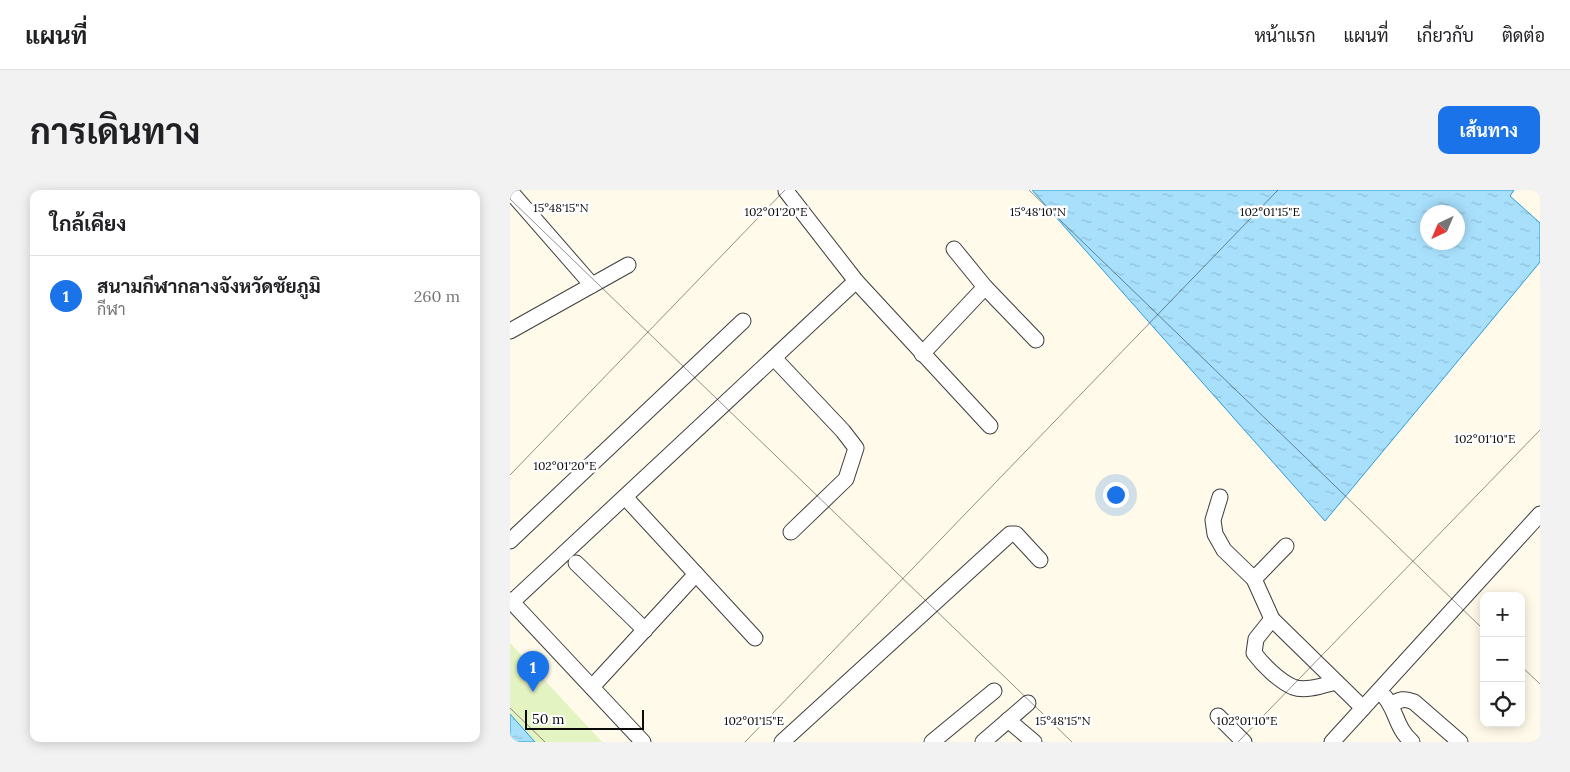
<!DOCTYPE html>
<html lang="th">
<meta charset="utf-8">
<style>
body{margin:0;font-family:Lora,Sarabun,serif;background:#f2f2f2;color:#202124}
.controls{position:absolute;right:15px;bottom:15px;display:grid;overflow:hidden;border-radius:10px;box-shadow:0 2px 12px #0003}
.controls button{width:45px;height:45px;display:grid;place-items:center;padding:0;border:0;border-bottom:1px solid #e0e0e0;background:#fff;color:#202124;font:25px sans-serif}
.compass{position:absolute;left:910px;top:15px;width:45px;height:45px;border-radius:50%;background:#fff;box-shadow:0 2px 12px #0003;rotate:224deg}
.scale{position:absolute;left:15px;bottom:12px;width:119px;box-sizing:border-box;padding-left:5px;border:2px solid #0b0b0b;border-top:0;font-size:14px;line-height:18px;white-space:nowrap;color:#0b0b0b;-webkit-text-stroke:4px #fff;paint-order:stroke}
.you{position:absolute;left:605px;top:304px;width:18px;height:18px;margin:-12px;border:4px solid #fff;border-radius:50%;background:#1a73e8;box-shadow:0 0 0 8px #1a73e833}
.badge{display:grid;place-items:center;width:32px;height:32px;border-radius:50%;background:#1a73e8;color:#fff;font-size:16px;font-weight:700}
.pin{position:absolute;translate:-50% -41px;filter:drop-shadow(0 1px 2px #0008)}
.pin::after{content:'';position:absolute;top:26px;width:18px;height:15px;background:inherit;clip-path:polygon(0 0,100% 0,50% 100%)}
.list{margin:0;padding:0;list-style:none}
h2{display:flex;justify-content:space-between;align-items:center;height:65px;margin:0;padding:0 20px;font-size:21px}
h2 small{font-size:16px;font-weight:400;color:#757577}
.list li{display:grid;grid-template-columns:32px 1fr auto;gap:15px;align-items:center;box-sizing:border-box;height:80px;padding:0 20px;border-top:1px solid #e0e0e0}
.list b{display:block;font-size:19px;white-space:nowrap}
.list p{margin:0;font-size:16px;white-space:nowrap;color:#757577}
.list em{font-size:16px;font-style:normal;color:#757577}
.icon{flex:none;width:28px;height:28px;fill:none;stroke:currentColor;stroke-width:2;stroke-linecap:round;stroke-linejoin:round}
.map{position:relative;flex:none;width:1030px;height:552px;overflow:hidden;border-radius:10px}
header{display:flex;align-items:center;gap:30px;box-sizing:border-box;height:70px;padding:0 25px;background:#fff;border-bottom:1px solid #e0e0e0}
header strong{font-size:24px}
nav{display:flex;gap:28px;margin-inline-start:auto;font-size:18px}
.intro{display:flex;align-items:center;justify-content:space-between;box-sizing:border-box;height:120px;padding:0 30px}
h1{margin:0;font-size:35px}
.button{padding:12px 22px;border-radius:10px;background:#1a73e8;color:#fff;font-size:18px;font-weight:700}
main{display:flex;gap:30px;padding:0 30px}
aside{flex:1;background:#fff;border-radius:10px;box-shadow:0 2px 12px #0003}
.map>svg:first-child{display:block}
.pitch{fill:#e4f3c2}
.water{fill:url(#water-ripples);stroke:#289bda;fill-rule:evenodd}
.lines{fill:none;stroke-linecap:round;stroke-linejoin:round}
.minor-casing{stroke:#3e3e3e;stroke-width:17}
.minor{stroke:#fff;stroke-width:15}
.ticks{fill:none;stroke:#0b0b0b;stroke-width:1;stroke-opacity:0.45}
.ticks-label{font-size:12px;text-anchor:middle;fill:#0b0b0b;stroke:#fff;stroke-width:5;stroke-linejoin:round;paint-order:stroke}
</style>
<header>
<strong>แผนที่</strong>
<nav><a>หน้าแรก</a><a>แผนที่</a><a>เกี่ยวกับ</a><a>ติดต่อ</a></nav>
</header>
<div class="intro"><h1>การเดินทาง</h1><a class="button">เส้นทาง</a></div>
<main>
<aside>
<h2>ใกล้เคียง<small></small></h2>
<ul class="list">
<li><span class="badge">1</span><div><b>สนามกีฬากลางจังหวัดชัยภูมิ</b><p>กีฬา</p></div><em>260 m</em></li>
</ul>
</aside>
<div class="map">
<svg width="1030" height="552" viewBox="0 0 1030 552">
<defs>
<pattern id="water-ripples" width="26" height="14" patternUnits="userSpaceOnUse" patternTransform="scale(1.25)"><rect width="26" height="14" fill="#a8e0fc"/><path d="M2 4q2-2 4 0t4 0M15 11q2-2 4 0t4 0" fill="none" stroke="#8fbfd7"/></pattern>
</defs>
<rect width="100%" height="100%" fill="#fffae9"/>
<polygon class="pitch" points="0,453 92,552 0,552"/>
<g class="water">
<path d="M522,0h482l-4,6 30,27v39l-215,259zM918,22h30v30h-30z"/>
<polygon points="0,524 25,552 0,552"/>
</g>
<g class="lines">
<g class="minor-casing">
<g id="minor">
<polyline points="277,0 276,1 346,91 480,236"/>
<polyline points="0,1 82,95"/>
<polyline points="475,97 526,150"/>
<polyline points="0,141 118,75"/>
<polyline points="412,164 475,97 444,59"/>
<polyline points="264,168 333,241 346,258 336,289 281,342"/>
<polyline points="115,307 245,448"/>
<polyline points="710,307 703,330 705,344 714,360 744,389 762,429 853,518"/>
<polyline points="0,351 233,131"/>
<polyline points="66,373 135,440"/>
<polyline points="744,389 776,356"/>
<polyline points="0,410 133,552"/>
<polyline points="2,412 346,91"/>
<path d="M762,429l-16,20 -2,14c9,12 25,28 39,34 13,5 31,-2 43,-5"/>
<polyline points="82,497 186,384"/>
<path d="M875,507c12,15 11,31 27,45"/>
<path d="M881,515c9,-6 13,-7 23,-3l46,40"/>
<polyline points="708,526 734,552"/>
<polyline points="498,530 524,552"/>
<polyline points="272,552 500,344 506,344 530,370"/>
<polyline points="422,552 484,501"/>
<polyline points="473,552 518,513"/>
<polyline points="822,552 1030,324"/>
</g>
</g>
<use href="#minor" class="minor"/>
</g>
<path class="ticks" d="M519,0l455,440M0,9l562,543M0,285l275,-285M1011,476l19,18M0,518l35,34M235,552l533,-552M728,552l302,-312"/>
<g class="ticks-label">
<text x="51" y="22">15°48'15"N</text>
<text x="528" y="26">15°48'10"N</text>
<text x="760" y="26">102°01'15"E</text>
<text x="266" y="26">102°01'20"E</text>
<text x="975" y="253">102°01'10"E</text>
<text x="55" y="280">102°01'20"E</text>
<text x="244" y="535">102°01'15"E</text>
<text x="737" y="535">102°01'10"E</text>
<text x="553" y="535">15°48'15"N</text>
</g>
</svg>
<div class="controls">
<button>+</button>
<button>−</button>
<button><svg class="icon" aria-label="locate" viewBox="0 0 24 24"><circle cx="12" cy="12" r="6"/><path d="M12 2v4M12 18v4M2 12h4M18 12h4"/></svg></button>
</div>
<svg class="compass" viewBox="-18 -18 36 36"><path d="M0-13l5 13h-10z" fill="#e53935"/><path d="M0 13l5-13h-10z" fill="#757577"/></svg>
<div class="scale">50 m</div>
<div class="you"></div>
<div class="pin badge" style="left:23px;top:502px">1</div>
</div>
</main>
